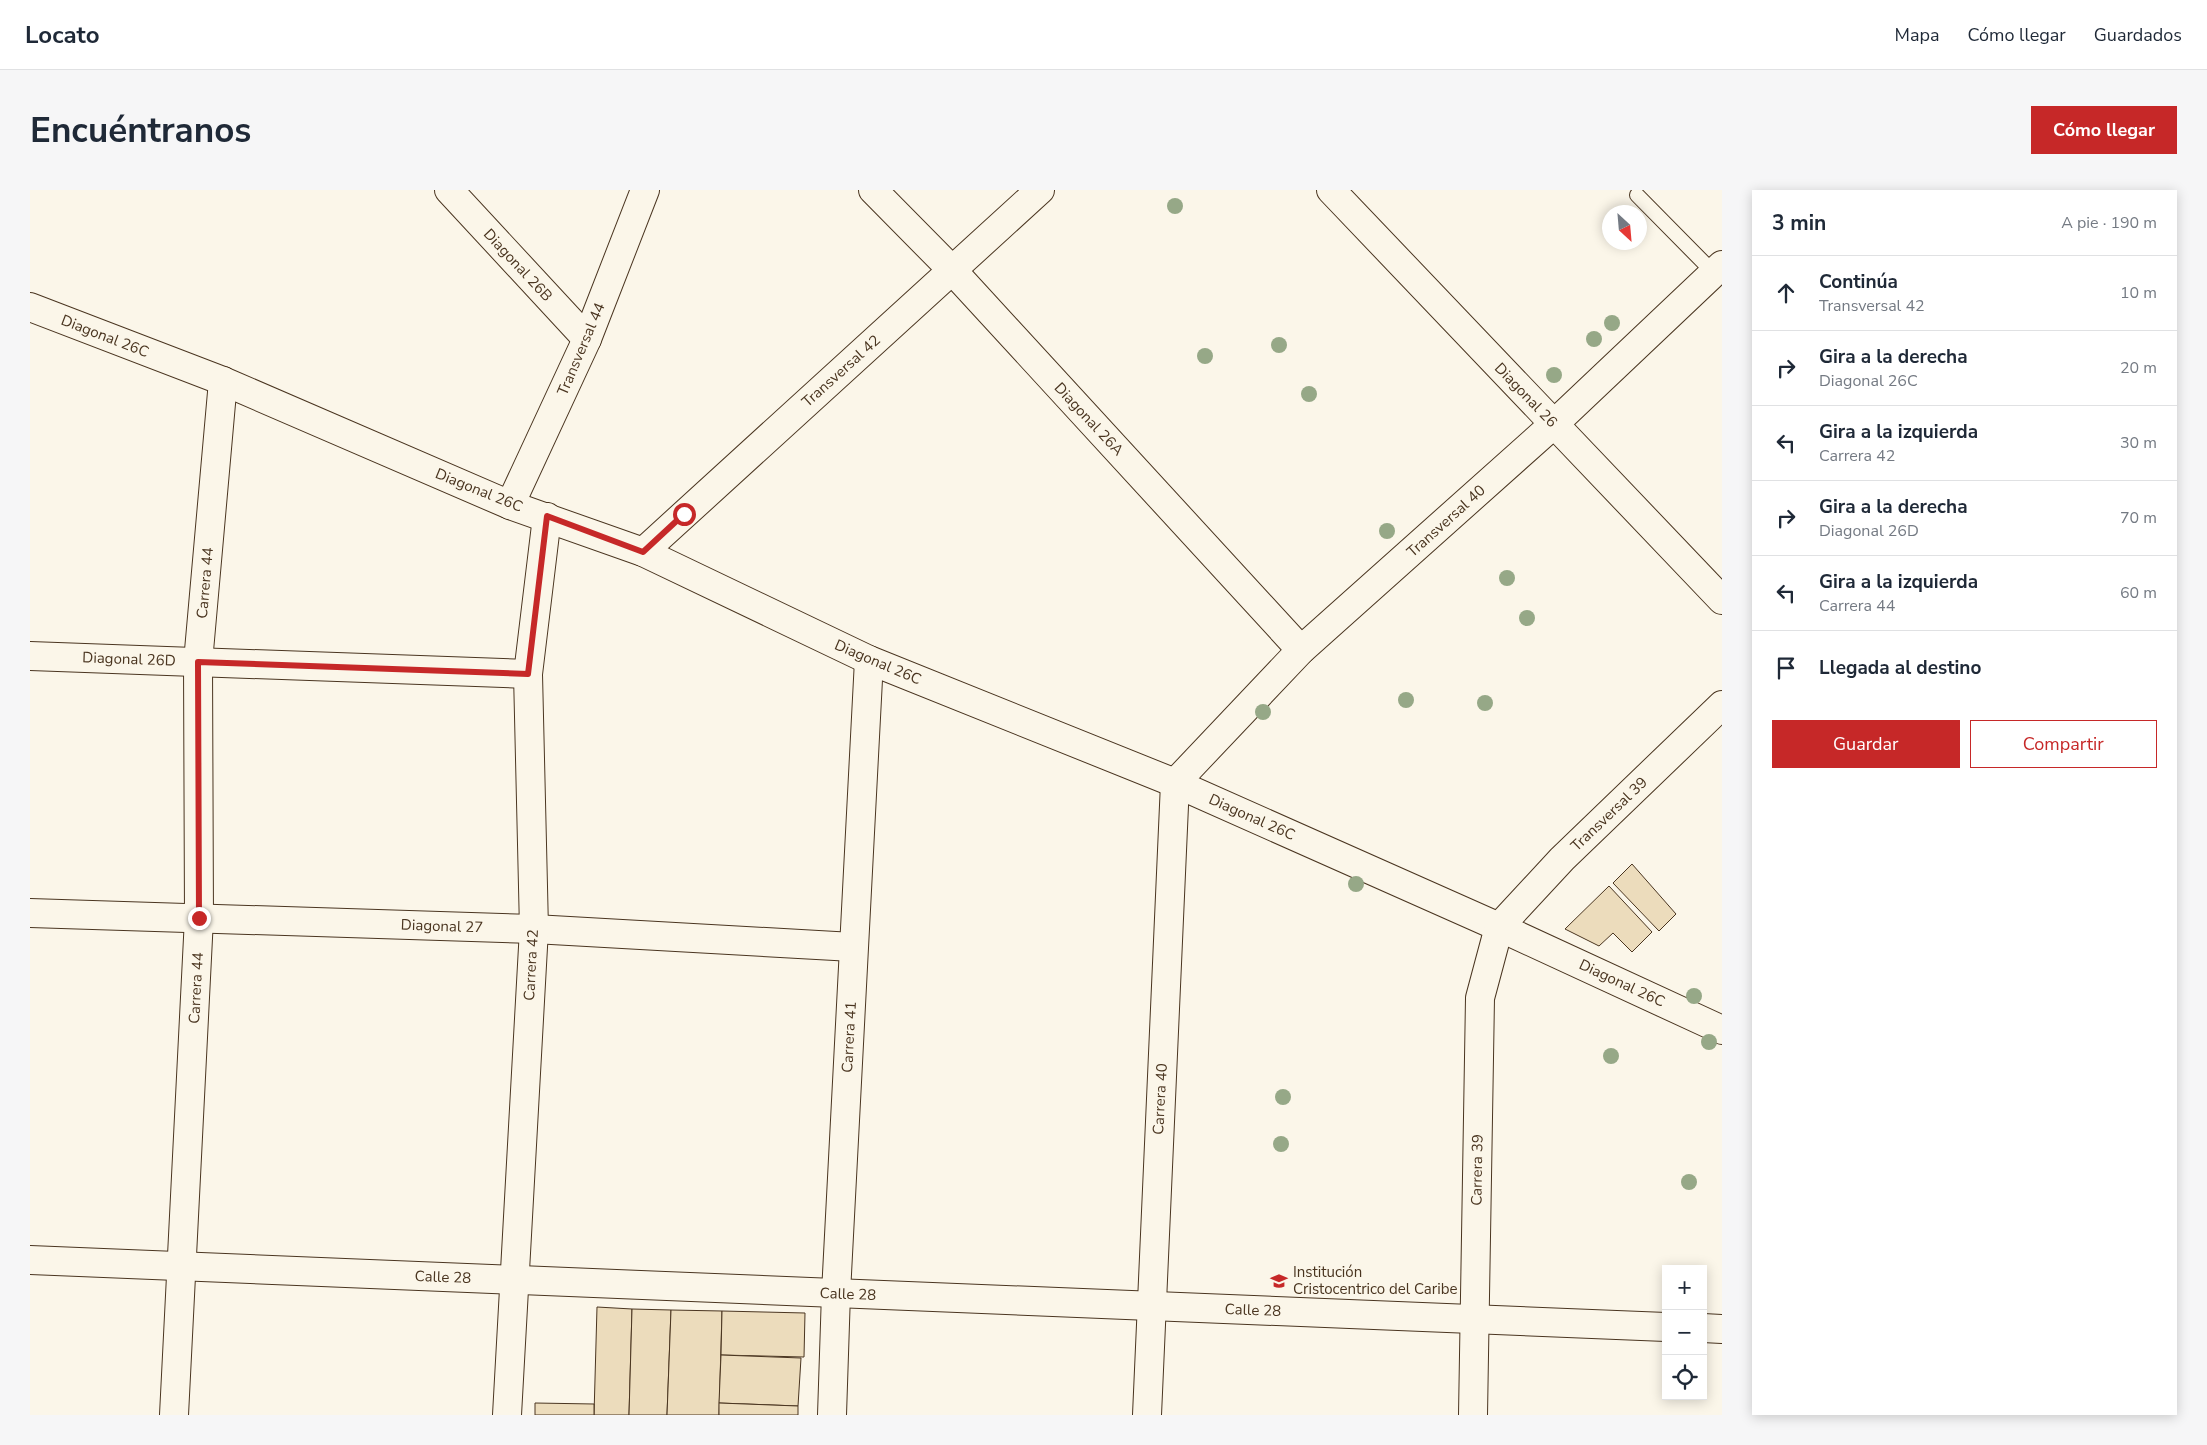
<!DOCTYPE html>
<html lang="es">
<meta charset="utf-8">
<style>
body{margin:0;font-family:"Nunito Sans",sans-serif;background:#f6f6f7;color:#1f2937}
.controls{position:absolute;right:15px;bottom:15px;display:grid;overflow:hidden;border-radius:0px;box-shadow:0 2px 12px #0003}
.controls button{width:45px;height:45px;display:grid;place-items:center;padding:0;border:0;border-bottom:1px solid #e0e1e3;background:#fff;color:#1f2937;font:25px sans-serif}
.compass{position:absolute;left:1572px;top:15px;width:45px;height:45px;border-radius:50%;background:#fff;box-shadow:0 2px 12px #0003;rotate:154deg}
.stop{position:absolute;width:15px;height:15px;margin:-11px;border:4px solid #c62828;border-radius:50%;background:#fff}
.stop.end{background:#c62828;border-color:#fff;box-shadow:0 1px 5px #0008}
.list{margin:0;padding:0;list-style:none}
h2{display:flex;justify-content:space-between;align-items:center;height:65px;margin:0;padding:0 20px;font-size:21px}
h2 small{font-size:16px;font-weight:400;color:#747a83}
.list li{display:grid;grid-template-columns:32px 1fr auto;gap:15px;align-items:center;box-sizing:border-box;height:75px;padding:0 20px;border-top:1px solid #e0e1e3}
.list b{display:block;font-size:19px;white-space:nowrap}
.list p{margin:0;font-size:16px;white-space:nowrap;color:#747a83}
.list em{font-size:16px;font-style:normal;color:#747a83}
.actions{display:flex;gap:10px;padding:15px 20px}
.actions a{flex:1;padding:11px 0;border:1px solid #c62828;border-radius:0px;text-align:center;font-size:18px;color:#c62828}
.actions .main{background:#c62828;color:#fff}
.icon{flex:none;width:28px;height:28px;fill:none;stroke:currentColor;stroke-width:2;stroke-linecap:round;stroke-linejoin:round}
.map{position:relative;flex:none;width:1692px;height:1225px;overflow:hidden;border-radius:0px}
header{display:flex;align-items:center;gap:30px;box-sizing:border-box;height:70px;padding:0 25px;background:#fff;border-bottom:1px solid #e0e1e3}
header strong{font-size:24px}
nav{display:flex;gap:28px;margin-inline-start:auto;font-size:18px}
.intro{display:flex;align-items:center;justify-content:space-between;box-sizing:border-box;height:120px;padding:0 30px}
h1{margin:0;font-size:35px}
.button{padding:12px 22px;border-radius:0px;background:#c62828;color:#fff;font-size:18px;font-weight:700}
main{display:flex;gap:30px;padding:0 30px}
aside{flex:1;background:#fff;border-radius:0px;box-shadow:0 2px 12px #0003}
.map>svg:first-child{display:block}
.building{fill:#ecdcbc;stroke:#4a3520}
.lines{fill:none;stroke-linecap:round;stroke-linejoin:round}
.service-casing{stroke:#4a3520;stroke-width:16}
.minor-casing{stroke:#4a3520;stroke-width:30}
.service{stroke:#fbf6e9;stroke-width:14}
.minor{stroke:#fbf6e9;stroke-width:28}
.tree{fill:#96a887}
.route{stroke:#c62828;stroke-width:6}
.labels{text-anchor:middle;stroke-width:4;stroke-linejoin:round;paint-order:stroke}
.street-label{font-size:15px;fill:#4a3520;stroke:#fbf6e9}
.poi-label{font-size:15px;fill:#4a3520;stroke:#fbf6e9;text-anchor:start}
</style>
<header>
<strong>Locato</strong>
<nav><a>Mapa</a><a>Cómo llegar</a><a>Guardados</a></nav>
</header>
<div class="intro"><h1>Encuéntranos</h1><a class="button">Cómo llegar</a></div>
<main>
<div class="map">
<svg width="1692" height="1225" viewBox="0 0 1692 1225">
<rect width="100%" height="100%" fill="#fbf6e9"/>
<g class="building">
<polygon points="1602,674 1646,724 1629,741 1583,693"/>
<polygon points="1579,696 1622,742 1602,762 1583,743 1569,756 1535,739"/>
<polygon points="567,1117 602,1119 599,1225 564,1225"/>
<polygon points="602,1119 641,1120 637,1225 599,1225"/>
<polygon points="641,1120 692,1121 689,1225 637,1225"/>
<polygon points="692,1121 775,1123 774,1167 691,1165"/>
<polygon points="691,1165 771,1168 768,1216 689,1213"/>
<polygon points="505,1213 564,1214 564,1225 505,1225"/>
<polygon points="689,1213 768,1216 768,1225 689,1225"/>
</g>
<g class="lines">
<g class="service-casing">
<polyline id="service" points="1607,5 1684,83"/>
</g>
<g class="minor-casing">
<g id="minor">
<polyline points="419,0 557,149"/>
<polyline points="843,0 922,80 1271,460"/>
<polyline points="1301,0 1692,410"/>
<polyline points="0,117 193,191 480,315 613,362 839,470 1145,593 1469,737 1692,840"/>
<polyline points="480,315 557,149 615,0"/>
<polyline points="613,362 1010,0"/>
<polyline points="0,466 498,484"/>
<polyline points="0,723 504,739 823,757"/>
<polyline points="0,1070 1636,1137"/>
<polyline points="1673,1138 1692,1139"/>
<polyline points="144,1225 169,728 168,472 193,191"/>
<polyline points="477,1225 504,739 498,484 517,327"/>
<polyline points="802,1225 806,1103 839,470"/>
<polyline points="1117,1225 1145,593 1271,460 1524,234 1692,75"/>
<polyline points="1443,1225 1450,808 1469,737 1532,669 1692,515"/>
</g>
</g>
<use href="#service" class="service"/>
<use href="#minor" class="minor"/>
</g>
<g class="tree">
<circle cx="1145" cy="16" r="8"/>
<circle cx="1582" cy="133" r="8"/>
<circle cx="1564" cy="149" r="8"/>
<circle cx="1249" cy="155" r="8"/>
<circle cx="1175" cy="166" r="8"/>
<circle cx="1524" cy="185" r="8"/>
<circle cx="1279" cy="204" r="8"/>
<circle cx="1357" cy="341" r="8"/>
<circle cx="1477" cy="388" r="8"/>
<circle cx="1497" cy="428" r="8"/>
<circle cx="1376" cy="510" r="8"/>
<circle cx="1455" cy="513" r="8"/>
<circle cx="1233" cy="522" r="8"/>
<circle cx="1326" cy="694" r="8"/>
<circle cx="1664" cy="806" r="8"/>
<circle cx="1679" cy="852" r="8"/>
<circle cx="1581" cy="866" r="8"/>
<circle cx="1253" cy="907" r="8"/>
<circle cx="1251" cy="954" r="8"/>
<circle cx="1659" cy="992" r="8"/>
</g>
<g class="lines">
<polyline class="route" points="169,728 168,472 498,484 517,326 613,362 654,324"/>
</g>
<defs>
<g id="school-bare" transform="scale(1.35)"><path d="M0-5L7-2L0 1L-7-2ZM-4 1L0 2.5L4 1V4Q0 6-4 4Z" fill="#c62828" stroke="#fbf6e9" stroke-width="2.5" paint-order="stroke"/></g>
</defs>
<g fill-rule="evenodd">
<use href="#school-bare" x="1249" y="1091"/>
</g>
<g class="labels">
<g class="street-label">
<text transform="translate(488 75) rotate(47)" y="5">Diagonal 26B</text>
<text transform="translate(75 146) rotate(21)" y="5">Diagonal 26C</text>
<text transform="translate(551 159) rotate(-67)" y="5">Transversal 44</text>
<text transform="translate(811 181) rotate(-42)" y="5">Transversal 42</text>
<text transform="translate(1496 205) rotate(46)" y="5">Diagonal 26</text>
<text transform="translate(1059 229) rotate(47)" y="5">Diagonal 26A</text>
<text transform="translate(449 300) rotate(22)" y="5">Diagonal 26C</text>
<text transform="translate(1416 331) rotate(-42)" y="5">Transversal 40</text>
<text transform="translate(175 393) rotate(-85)" y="5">Carrera 44</text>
<text transform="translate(99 469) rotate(2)" y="5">Diagonal 26D</text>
<text transform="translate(848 472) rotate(23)" y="5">Diagonal 26C</text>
<text transform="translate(1579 624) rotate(-44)" y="5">Transversal 39</text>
<text transform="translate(1222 627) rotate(24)" y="5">Diagonal 26C</text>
<text transform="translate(412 736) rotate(2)" y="5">Diagonal 27</text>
<text transform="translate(501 775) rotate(-87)" y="5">Carrera 42</text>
<text transform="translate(1592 793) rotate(25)" y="5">Diagonal 26C</text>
<text transform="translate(166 798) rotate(-87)" y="5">Carrera 44</text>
<text transform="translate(819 847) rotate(-87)" y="5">Carrera 41</text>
<text transform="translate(1130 909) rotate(-87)" y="5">Carrera 40</text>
<text transform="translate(1447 980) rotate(-89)" y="5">Carrera 39</text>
<text transform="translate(413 1087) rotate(2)" y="5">Calle 28</text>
<text transform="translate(818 1104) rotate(2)" y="5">Calle 28</text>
<text transform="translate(1223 1120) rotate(2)" y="5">Calle 28</text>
</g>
<g class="poi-label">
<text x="1263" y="1087">Institución<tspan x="1263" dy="17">Cristocentrico del Caribe</tspan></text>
</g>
</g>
</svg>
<div class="controls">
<button>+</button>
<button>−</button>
<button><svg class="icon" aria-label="locate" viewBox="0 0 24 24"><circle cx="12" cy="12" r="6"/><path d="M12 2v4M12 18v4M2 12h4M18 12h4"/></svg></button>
</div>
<svg class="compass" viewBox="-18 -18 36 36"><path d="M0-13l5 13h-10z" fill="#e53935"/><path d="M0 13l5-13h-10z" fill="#747a83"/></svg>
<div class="stop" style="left:654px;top:324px"></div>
<div class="stop end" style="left:169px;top:728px"></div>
</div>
<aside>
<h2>3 min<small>A pie · 190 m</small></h2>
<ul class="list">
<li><svg class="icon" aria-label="ahead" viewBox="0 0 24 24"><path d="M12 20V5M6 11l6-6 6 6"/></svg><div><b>Continúa</b><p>Transversal 42</p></div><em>10 m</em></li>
<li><svg class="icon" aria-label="right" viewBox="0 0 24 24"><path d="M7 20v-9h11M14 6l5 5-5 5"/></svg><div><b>Gira a la derecha</b><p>Diagonal 26C</p></div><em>20 m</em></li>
<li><svg class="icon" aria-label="left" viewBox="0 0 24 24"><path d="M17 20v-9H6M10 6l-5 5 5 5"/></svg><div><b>Gira a la izquierda</b><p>Carrera 42</p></div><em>30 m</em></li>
<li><svg class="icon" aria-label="right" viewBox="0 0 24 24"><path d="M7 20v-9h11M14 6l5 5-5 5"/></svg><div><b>Gira a la derecha</b><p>Diagonal 26D</p></div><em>70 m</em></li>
<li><svg class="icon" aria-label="left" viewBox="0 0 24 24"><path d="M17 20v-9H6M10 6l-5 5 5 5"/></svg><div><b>Gira a la izquierda</b><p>Carrera 44</p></div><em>60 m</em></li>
<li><svg class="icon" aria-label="arrive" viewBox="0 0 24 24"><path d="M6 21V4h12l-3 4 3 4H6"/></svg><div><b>Llegada al destino</b></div></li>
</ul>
<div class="actions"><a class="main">Guardar</a><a>Compartir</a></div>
</aside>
</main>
